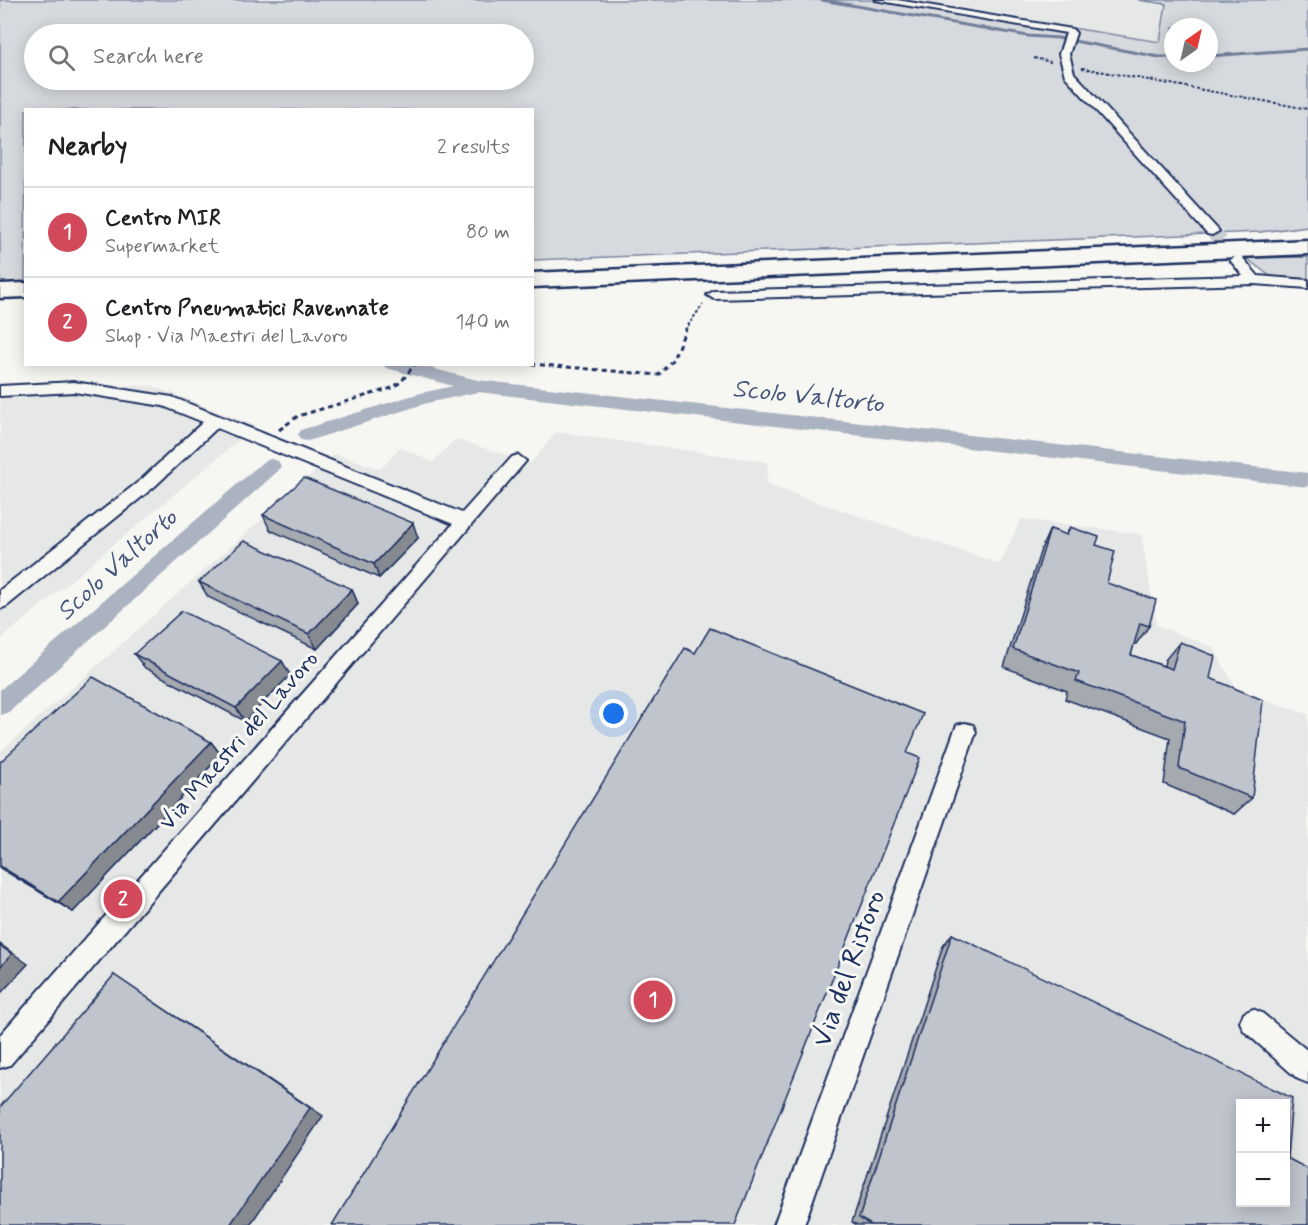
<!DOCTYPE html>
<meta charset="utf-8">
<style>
body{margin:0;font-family:Mynerve,sans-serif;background:#f2f2f2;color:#202124}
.controls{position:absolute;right:18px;bottom:18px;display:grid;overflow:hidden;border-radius:0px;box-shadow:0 3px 15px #0003}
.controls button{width:54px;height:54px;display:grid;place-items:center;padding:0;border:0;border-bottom:2px solid #e0e0e0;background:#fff;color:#202124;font:30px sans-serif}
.compass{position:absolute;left:1164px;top:18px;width:54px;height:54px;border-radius:50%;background:#fff;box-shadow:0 3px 15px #0003;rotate:34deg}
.you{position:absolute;left:614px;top:714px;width:21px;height:21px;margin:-15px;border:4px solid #fff;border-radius:50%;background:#1a73e8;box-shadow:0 0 0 9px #1a73e833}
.badge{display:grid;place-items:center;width:39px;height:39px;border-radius:50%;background:#d1495b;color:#fff;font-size:20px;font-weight:700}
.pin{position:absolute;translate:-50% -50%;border:3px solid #fff;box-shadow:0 2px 6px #0006}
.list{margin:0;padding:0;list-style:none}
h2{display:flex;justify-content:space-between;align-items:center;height:78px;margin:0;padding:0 24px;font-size:26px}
h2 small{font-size:20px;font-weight:400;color:#757577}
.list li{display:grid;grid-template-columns:39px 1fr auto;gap:18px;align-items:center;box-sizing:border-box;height:90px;padding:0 24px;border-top:2px solid #e0e0e0}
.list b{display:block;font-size:22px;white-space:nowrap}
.list p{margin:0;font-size:20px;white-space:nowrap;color:#757577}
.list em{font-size:20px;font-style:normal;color:#757577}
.icon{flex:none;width:33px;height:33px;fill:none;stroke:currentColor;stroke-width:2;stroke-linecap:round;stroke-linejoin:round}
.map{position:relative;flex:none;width:1308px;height:1225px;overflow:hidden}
.search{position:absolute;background:#fff;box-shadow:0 3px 15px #0003;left:24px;top:24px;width:510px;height:66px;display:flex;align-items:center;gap:15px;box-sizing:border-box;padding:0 21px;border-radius:33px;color:#757577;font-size:22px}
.panel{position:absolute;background:#fff;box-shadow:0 3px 15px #0003;left:24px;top:108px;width:510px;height:258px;border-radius:0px}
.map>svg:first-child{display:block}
.built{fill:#e6e7e7;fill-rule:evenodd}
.green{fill:#d6d9dd;stroke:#78849e;stroke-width:1.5;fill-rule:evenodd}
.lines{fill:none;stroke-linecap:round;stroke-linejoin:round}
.stream{stroke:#717e99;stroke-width:3}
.canal{fill:#abb2c0;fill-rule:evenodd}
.minor-tunnel{stroke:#caced4;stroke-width:14;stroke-dasharray:14 7;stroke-linecap:butt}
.minor-casing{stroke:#1b2f5e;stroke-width:4}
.motorway-casing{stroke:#1b2f5e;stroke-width:5}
.path-far1{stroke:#1b2f5e;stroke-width:2;stroke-dasharray:3 2;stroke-linecap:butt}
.path{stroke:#1b2f5e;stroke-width:3;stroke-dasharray:5 4;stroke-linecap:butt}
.minor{fill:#f6f6f2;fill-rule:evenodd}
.motorway{fill:#f6f6f2;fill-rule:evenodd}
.wall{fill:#a5a9b0;stroke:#1b2f5e;stroke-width:1.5}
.shaded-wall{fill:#868990;stroke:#1b2f5e;stroke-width:1.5}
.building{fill:#c0c4cd;stroke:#1b2f5e;stroke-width:1.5;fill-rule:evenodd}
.labels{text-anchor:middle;stroke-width:6;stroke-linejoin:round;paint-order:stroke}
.street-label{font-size:24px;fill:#1b2f5e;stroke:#f6f6f2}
.water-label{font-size:26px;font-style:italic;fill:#46567b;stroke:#f6f6f2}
.near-street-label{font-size:28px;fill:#1b2f5e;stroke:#f6f6f2}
</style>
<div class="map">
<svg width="1308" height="1225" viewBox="0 0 1308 1225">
<rect width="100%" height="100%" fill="#f6f6f2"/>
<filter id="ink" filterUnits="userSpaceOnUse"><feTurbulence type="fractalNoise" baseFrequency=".0167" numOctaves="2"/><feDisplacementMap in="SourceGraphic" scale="12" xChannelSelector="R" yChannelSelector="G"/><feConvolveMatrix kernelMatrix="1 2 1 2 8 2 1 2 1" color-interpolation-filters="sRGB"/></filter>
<g filter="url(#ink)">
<g class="built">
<polygon points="896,0 1138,0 1166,4 1160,42"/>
<polygon points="0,382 153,386 256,426 0,640"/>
<path d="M556,432l212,30 -1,23 233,79 21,-45 120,15 16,92 56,21 24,43 71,24v511h-1308v-473l335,-298 46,15 19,-22 33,15 22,-23 76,24zM1240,1104h46v98h-46z"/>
</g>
<g class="green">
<path d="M0,0h896l264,42 6,-38 -28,-4h170v226l-48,6 -727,28 -1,-150h-506l-1,172 -25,1zM1173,27h36v36h-36zM34,34h490v46h-490z"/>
<polygon points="1308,257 1308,279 1270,276 1246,258"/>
</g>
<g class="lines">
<g class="stream">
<polyline points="822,0 1028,36 1058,38 1159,57 1173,57"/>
<polyline points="1209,56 1308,49"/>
</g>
<g class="canal">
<polygon points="383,364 415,364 477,380 1308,473 1308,487 478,392 427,403 308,441 301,440 298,435 301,430 417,394 453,386 386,368"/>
<polygon points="271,459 278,461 281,466 278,471 9,712 0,715 0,690 264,461"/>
</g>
<polyline class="minor-tunnel" points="1212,231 1237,260"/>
<g class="minor-casing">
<g id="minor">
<polygon points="875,0 897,0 1072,29 1076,33 1069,54 1074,73 1219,231 1212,235 1207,234 1065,76 1059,54 1066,33"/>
<polygon points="1237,256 1242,257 1258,276 1308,280 1308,288 1254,284 714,299 707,295 714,291 1243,276 1230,260"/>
<polygon points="74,382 172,397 462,513 512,457 518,455 526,461 10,1065 0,1068 0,1035 453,524 217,428 154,487 7,606 0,609 0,590 142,479 203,422 163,406 74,392 0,396 0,386"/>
<polygon points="965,723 973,725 976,732 804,1225 774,1225 954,732 957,725"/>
<polygon points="1253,1009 1262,1013 1308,1051 1308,1083 1298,1079 1244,1031 1240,1022 1244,1013"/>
</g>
</g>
<g class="motorway-casing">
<g id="motorway">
<polygon points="1308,240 1308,254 532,287 532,273"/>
<polygon points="26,283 26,297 0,298 0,284"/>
</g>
</g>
<g class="path-far1">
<polyline points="1034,58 1051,62"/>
<polyline points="1082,68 1308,109"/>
<polyline points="685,330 703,304"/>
</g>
<g class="path">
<polyline points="531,364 659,375 673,359 686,329"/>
<polyline points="279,430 298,416 392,388 401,382 415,364"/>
</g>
<use href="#minor" class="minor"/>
<use href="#motorway" class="motorway"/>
</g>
<g class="wall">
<polygon points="263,515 418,538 379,578 270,530"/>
<polygon points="1070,527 1096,545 1107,583 1149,626 1136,644 1134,644 1131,655 1164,666 1165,660 1180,642 1210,678 1252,798 1234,814 1164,784 1170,738 1065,699 1067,691 1004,667 1041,549 1050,529 1066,535"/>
<polygon points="199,582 352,589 358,604 317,649 208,597"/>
<polygon points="134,654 282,661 290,675 245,721 145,668"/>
<polygon points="211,742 221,755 73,912 0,868 0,762"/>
<polygon points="952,934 1287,1158 1308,1225 857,1225 852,1222 943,946"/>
</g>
<g class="shaded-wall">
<polygon points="413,523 418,538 379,578 374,564"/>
<polygon points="352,589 358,604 317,649 309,634"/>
<polygon points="282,661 290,675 245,721 236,708"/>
<polygon points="211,742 221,755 73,912 58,902"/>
<polygon points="0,944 28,964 0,994"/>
<polygon points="114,975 323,1116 250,1225 230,1225"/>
</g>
<g class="building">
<polygon points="304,478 413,523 374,564 263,515"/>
<polygon points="1070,527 1099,537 1096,545 1115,551 1107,583 1156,600 1149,626 1140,623 1131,655 1172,669 1180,642 1215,656 1210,678 1263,700 1252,798 1179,768 1185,721 1076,681 1079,673 1013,649 1050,529 1067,535"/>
<polygon points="244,541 352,589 309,634 199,582"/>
<polygon points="182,611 282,661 236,708 134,654"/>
<polygon points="710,628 923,714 907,753 920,758 735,1225 332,1225 685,648 695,653"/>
<polygon points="93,677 211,742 58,902 0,866 0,762"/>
<path d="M952,934l340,164 -5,60 21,11v56h-437l-12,-7zM1240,1104h46v99h-46z"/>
<polygon points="0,946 12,954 0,967"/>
<polygon points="114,975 310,1108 230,1225 0,1225 0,1107"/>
</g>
</g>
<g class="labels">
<g class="street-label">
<text transform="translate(238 740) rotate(-49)" y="8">Via Maestri del Lavoro</text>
</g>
<g class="water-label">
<text transform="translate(808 395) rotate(6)" y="9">Scolo Valtorto</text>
<text transform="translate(116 564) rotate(-42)" y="9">Scolo Valtorto</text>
</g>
<g class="near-street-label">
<text transform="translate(847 968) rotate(-70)" y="10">Via del Ristoro</text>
</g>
</g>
</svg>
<div class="controls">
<button>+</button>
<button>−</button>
</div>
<svg class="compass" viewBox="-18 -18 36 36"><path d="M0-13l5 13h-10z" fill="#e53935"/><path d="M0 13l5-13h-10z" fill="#757577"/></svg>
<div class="you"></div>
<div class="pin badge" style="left:653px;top:1000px">1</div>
<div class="pin badge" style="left:123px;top:899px">2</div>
<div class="search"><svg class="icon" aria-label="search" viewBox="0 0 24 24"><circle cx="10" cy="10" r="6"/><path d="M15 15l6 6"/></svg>Search here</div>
<section class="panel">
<h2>Nearby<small>2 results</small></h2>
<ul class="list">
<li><span class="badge">1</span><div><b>Centro MIR</b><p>Supermarket</p></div><em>80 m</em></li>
<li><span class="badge">2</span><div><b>Centro Pneumatici Ravennate</b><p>Shop · Via Maestri del Lavoro</p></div><em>140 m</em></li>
</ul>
</section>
</div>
